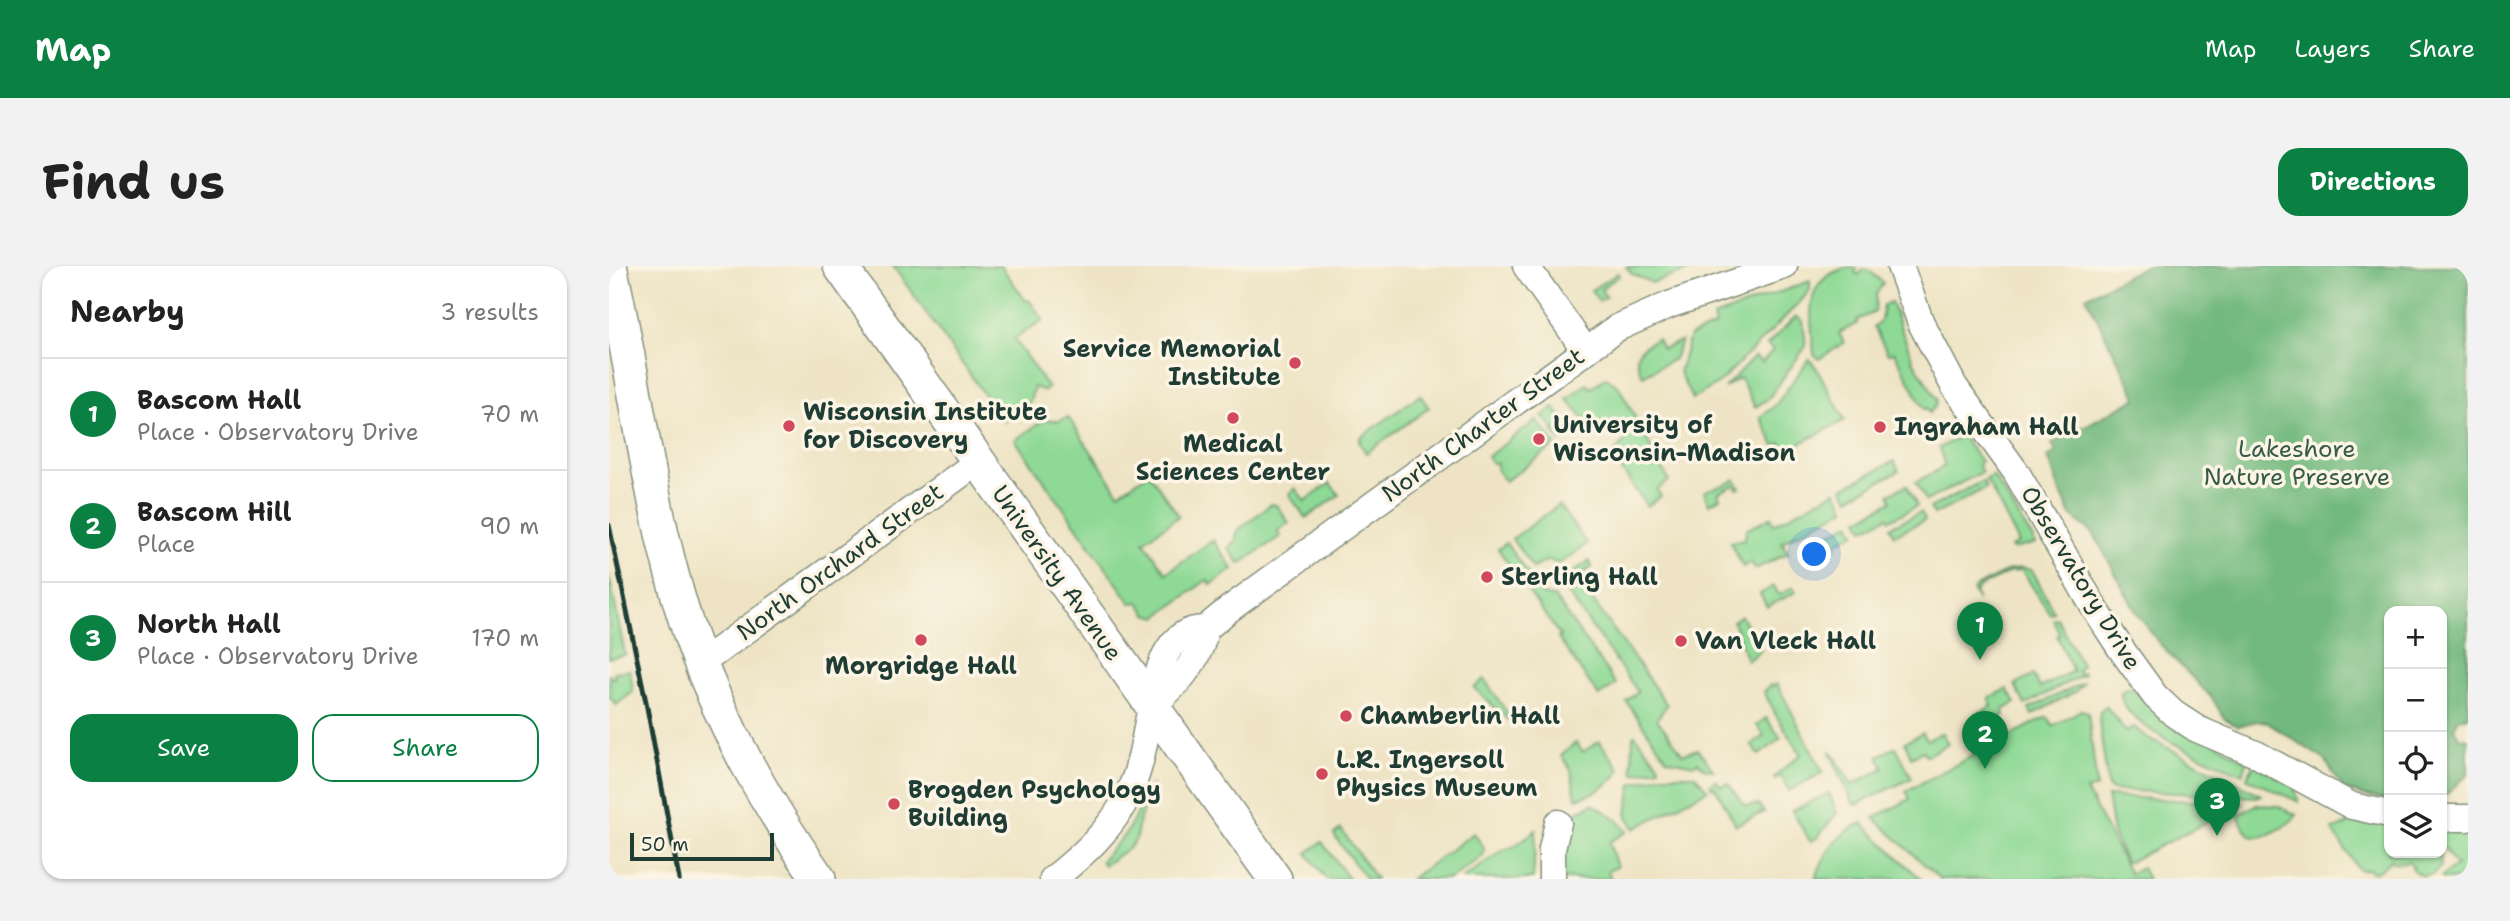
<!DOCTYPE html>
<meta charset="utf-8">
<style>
body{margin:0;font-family:"Shantell Sans",sans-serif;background:#f2f2f2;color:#222}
.controls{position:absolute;right:21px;bottom:21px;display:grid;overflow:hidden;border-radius:14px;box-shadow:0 2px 5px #0004}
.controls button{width:63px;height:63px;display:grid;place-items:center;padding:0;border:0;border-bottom:2px solid #e0e0e0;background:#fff;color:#222;font:35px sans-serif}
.scale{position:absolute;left:21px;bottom:18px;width:144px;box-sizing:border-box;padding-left:7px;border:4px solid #1f3d34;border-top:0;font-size:19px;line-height:24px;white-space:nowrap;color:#1f3d34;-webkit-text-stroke:5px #fcf5e5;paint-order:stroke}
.you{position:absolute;left:1206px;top:289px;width:24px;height:24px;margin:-18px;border:5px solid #fff;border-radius:50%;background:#1a73e8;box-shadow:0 0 0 10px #1a73e833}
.badge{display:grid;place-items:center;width:46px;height:46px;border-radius:50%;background:#0b8043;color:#fff;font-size:23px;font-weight:700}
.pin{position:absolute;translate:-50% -58px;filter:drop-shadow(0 2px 4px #0008)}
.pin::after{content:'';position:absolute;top:37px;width:24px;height:21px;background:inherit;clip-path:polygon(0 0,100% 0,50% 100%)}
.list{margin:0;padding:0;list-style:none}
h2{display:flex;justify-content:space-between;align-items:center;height:91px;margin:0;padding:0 28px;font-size:30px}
h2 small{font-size:23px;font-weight:400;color:#767676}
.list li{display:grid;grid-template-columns:46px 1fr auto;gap:21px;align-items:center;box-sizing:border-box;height:112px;padding:0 28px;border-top:2px solid #e0e0e0}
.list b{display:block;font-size:26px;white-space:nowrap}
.list p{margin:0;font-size:23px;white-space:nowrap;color:#767676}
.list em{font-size:23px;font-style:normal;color:#767676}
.actions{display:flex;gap:14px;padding:21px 28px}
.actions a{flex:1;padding:16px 0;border:2px solid #0b8043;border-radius:21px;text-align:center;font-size:24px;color:#0b8043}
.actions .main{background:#0b8043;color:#fff}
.icon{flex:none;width:38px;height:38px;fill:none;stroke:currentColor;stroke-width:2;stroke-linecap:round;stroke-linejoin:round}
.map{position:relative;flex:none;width:1859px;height:613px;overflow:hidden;border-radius:21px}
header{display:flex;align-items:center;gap:42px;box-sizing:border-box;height:98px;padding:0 35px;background:#0b8043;color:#fff}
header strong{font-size:33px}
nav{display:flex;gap:38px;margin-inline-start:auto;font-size:24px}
.intro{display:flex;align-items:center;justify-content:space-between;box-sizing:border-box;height:168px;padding:0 42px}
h1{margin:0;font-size:49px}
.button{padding:18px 32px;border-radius:21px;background:#0b8043;color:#fff;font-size:24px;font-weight:700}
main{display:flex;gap:42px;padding:0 42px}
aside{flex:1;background:#fff;border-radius:21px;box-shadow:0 2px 5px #0004}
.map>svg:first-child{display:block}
.green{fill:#8ed995;stroke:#568b64;stroke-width:2}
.forest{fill:#72b97e;stroke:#487b59;stroke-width:2}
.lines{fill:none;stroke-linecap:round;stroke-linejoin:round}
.minor-casing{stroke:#86907c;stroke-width:29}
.major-casing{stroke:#86907c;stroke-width:36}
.minor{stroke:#fff;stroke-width:26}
.major{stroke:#fff;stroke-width:33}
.rail{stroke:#1f3d34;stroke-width:5}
.poi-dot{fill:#d1495b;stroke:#fcf5e5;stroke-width:2.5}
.labels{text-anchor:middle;stroke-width:7;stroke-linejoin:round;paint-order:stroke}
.poi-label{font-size:24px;font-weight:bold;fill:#1f3d34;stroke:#fcf5e5;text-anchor:start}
.street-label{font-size:24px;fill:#1f3d34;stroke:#fcf5e5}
.park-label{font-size:24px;fill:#355c47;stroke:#fcf5e5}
</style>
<header>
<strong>Map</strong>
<nav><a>Map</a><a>Layers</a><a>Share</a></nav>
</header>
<div class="intro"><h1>Find us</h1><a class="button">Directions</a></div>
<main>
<aside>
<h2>Nearby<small>3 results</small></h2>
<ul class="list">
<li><span class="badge">1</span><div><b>Bascom Hall</b><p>Place · Observatory Drive</p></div><em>70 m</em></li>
<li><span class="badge">2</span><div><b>Bascom Hill</b><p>Place</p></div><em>90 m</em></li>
<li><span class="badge">3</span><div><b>North Hall</b><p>Place · Observatory Drive</p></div><em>170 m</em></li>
</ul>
<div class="actions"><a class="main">Save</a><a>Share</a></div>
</aside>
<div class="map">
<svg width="1859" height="613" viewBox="0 0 1859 613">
<rect width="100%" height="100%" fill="#fcf5e5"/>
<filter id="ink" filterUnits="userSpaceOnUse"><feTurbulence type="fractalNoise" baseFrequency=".0143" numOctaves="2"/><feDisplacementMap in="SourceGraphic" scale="14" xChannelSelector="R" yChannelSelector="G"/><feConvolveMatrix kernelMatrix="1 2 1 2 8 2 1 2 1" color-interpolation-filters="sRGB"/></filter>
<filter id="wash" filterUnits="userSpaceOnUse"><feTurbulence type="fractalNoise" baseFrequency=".00686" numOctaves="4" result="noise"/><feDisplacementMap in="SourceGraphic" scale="28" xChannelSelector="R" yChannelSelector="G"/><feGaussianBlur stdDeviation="1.57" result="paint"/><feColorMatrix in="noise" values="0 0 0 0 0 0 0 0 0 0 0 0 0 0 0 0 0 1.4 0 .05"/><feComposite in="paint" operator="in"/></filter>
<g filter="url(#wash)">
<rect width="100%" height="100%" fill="#eee4c5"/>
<g class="green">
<polygon points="284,0 392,0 417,35 420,34 434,54 405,73 439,122 436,125 425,121 421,136 394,155"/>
<polygon points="1093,0 1043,17 1023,8 1017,1"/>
<path d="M1240,1l8,1 -2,5 4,2 4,-6 7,2 13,12 -7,12 -1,17 -18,8 1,3 -19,10 5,10 -25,16 -5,-5c-3,-39 -13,-75 35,-87z"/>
<polygon points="1009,7 1010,10 992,23 997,31 990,35 982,24"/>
<polygon points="1201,15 1201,24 1191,36 1110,117 1083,133 1070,106 1081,70 1106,60 1104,51"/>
<path d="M1282,36l22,58 24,40 -1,6 -7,7 -2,-5 -3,1 -30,-57 -6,2 -14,-27c9,-5 8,-13 9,-22z"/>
<polygon points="1187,50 1194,55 1197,80 1159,133 1146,141 1131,112 1115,122 1146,90 1153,96 1164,84 1158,79"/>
<path d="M1048,73l5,10 19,-8 -7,18 -31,17c-12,-22 -6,-27 14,-37z"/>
<polygon points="1200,93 1207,101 1236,154 1177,185 1172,177 1166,180 1151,151 1166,140"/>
<polygon points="997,111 1010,121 1060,215 1048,224 1052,230 1038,240 1006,194 1006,186 1021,170 1015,162 994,169 986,166 958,133 978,118 982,122"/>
<polygon points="811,129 820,142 757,187 750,176 752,174 751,172"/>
<polygon points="945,142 966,165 952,175 944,165 946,164 933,150"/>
<polygon points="459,151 510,227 540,207 570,250 535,275 557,307 604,274 624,303 602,319 598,314 548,351 538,348 530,336 522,337 406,174 435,154 450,155"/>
<polygon points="928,154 947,179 896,215 887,203 888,197 883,197 878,191"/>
<polygon points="1352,170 1372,195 1369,199 1373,206 1317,235 1307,216 1336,200 1330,182"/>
<polygon points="1285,195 1290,205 1240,232 1234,222"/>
<polygon points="1384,209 1427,278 1404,283 1402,281 1410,277 1377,213"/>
<path d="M1126,213l5,9 -3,1 -3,-4 -16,8 2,5 -11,6 -5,-12c11,-7 21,-4 31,-13z"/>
<polygon points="1374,215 1377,222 1325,249 1321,242"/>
<polygon points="721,217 730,229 697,252 680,229 686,222 696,235"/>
<polygon points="1298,219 1308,240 1281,254 1279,251 1255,263 1250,253 1283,235 1280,228"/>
<polygon points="1227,225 1237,242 1173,276 1179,287 1146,303 1142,296 1134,301 1121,276 1136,273 1137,264 1162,251 1165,258"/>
<polygon points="662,238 667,239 680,257 668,265 672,270 631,298 619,282 627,275 628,265"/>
<polygon points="950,239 978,278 950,298 939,294 924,302 903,273"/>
<polygon points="1312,246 1316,254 1285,269 1281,261"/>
<polygon points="1241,257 1246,267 1227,277 1228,280 1221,284 1214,271"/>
<path d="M897,277l22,31 3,1c1,14 10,22 23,22l62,87 -17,12 -41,-58 2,-2 -62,-87z"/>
<polygon points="980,295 983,301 968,312 1058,439 1048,453 1074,488 1089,483 1104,504 1096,503 1089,496 1084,499 1058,493 1017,435 1029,426 957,325 960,319 960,309"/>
<polygon points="1411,302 1423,304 1445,346 1441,348 1412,303 1406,306 1404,304 1371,321 1366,327 1369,335 1364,325 1367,321 1400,304"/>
<polygon points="0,309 16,389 0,392"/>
<polygon points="1165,320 1170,329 1184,321 1187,326 1158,341 1151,328"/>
<polygon points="1132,350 1152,384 1138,395 1124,355"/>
<polygon points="1448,352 1473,400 1468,404 1470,408 1474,406 1475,408 1416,439 1406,419 1424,409 1431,422 1464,405 1448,370 1451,368 1444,354"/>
<polygon points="21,404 24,426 7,439 1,431 0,408 2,412 6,411 5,406"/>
<polygon points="875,413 906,458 905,459 865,422"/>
<polygon points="1475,416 1466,426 1423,449 1420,443"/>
<polygon points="1168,418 1214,506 1180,525 1172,510 1166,513 1165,511 1192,488 1168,451 1155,426 1161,419 1163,420"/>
<path d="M1519,422h4l7,7 108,67 -4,12c-28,-13 -124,-46 -122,-82z"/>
<polygon points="1398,423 1407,437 1394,444 1396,449 1374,460 1368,448 1383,440 1380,432"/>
<polygon points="1497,440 1517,466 1525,461 1537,471 1652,529 1647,531 1503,524 1499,521 1490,455 1491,446"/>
<polygon points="1472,444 1479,446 1488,522 1477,524 1521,608 1533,602 1539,613 1331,613 1265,552 1301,533 1297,525 1424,458 1438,451 1444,460"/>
<polygon points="1157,452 1172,472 1150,489 1142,479 1155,470 1148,459"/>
<polygon points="1314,467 1318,474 1333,467 1339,478 1317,490 1314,485 1302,491 1296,476"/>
<polygon points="1026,469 1050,499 1050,502 1025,507 1023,503 1024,470"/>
<path d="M990,475l21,28c-7,15 -28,27 -44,29l-5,-28 -10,-15 15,-12 7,9z"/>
<polygon points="1287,481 1303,512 1247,539 1244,537 1220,484 1221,487 1223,486 1243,519 1275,502 1269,490"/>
<polygon points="1645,498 1685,520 1690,536 1638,512"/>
<polygon points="1053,509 1086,509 1099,524 1025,563 1018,548 1023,518"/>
<polygon points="1107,514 1112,520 1119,517 1136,540 1150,539 1155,546 1127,559 1106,521 1103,522 1101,518"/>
<polygon points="543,518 529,559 527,573 520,582 495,599 492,595 518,566"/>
<polygon points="1220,527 1228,547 1208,572 1201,575 1183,545"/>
<polygon points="1498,530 1633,538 1520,596 1516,596 1504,567"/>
<polygon points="984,538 1009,554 1018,566 1000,576 1008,601 999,605 1002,613 951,613 960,550"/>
<path d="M1647,539l22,1 19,9c-7,9 -36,28 -47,20 -6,-4 -9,-14 -12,-20z"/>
<path d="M1752,553l28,1v33h51l1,13c-9,12 -20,13 -30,2l2,-3 -6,-4 -1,2 -13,-1 -2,-2c-7,5 -9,12 -20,12l-1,-3 -11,1 -27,-40z"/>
<path d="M1253,557l59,56h-105c7,-24 22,-47 46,-56z"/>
<polygon points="1833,558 1859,559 1859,605 1848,613 1834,613 1832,611 1847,600 1833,579"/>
<polygon points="732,563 767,613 757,613 727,572 725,568"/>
<polygon points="927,564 924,613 853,613 894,584 904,581"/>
<polygon points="865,567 875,582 874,590 841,613 802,613"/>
<polygon points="713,576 716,580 740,613 717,613 698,587"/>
</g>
<polygon class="forest" points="1536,0 1577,0 1580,4 1587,0 1859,0 1859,450 1850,452 1845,462 1850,471 1859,473 1859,508 1839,527 1833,529 1833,345 1780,345 1780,535 1755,530 1734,523 1716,494 1657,456 1648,455 1629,460 1615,452 1603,432 1550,377 1527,346 1485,268 1462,249 1450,223 1439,191 1447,186 1443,178 1528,132 1477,31"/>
</g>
<g filter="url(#ink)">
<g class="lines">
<g class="minor-casing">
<g id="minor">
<polyline points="917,0 977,85"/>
<polyline points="1291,0 1312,57 1345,120 1407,206 1486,343 1512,383 1546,430 1565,448 1588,463 1647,488 1743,540 1780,548"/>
<polyline points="92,397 370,195"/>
<path d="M543,440c23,-19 49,-46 53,-77"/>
<polyline points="1833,552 1859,552"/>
<path d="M444,613c30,-24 58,-49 75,-84 12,-24 16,-52 21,-78 7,-32 11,-88 56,-88l23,-19 389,-282 52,-23 115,-39"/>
<polyline points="943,613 943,583 949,557"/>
</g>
</g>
<g class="major-casing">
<g id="major">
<path d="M1,0c28,124 40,254 82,374 30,87 75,164 127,239"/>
<polyline points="231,0 666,613"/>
</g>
</g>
<use href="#minor" class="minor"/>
<use href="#major" class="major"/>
<polyline class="rail" points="0,259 37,436 70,613"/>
</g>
</g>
<g class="poi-dot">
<circle cx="686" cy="97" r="7"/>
<circle cx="624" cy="152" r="7"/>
<circle cx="180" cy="160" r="7"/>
<circle cx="1271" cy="161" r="7"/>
<circle cx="930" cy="173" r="7"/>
<circle cx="878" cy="311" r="7"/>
<circle cx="312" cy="374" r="7"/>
<circle cx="1072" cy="375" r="7"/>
<circle cx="737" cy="450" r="7"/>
<circle cx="713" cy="508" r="7"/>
<circle cx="285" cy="538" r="7"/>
</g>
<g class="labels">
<g class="poi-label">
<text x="672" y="91" text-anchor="end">Service Memorial<tspan x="672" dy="28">Institute</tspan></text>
<text x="194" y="154">Wisconsin Institute<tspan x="194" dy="28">for Discovery</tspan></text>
<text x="944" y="167">University of<tspan x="944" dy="28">Wisconsin-Madison</tspan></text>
<text x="1285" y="169">Ingraham Hall</text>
<text x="624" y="186" text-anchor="middle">Medical<tspan x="624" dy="28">Sciences Center</tspan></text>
<text x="892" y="319">Sterling Hall</text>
<text x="1086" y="383">Van Vleck Hall</text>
<text x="312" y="408" text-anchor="middle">Morgridge Hall</text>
<text x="751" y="458">Chamberlin Hall</text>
<text x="727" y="502">L.R. Ingersoll<tspan x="727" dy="28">Physics Museum</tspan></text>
<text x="299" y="532">Brogden Psychology<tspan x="299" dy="28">Building</tspan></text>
</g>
<g class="street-label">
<text transform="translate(874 159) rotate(-36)" y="8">North Charter Street</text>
<text transform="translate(231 296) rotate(-36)" y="8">North Orchard Street</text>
<text transform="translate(448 307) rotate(55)" y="8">University Avenue</text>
<text transform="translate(1472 312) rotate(59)" y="8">Observatory Drive</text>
</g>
<g class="park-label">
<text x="1688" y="191">Lakeshore<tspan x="1688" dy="28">Nature Preserve</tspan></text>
</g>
</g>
</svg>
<div class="controls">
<button>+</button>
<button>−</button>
<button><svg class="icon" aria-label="locate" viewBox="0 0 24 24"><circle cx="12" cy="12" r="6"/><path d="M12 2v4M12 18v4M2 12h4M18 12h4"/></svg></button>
<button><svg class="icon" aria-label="layers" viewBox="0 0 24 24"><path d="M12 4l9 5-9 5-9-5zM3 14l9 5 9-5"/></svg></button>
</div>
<div class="scale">50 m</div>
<div class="you"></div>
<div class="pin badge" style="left:1371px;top:394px">1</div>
<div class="pin badge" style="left:1376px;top:503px">2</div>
<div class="pin badge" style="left:1608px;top:570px">3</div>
</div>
</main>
